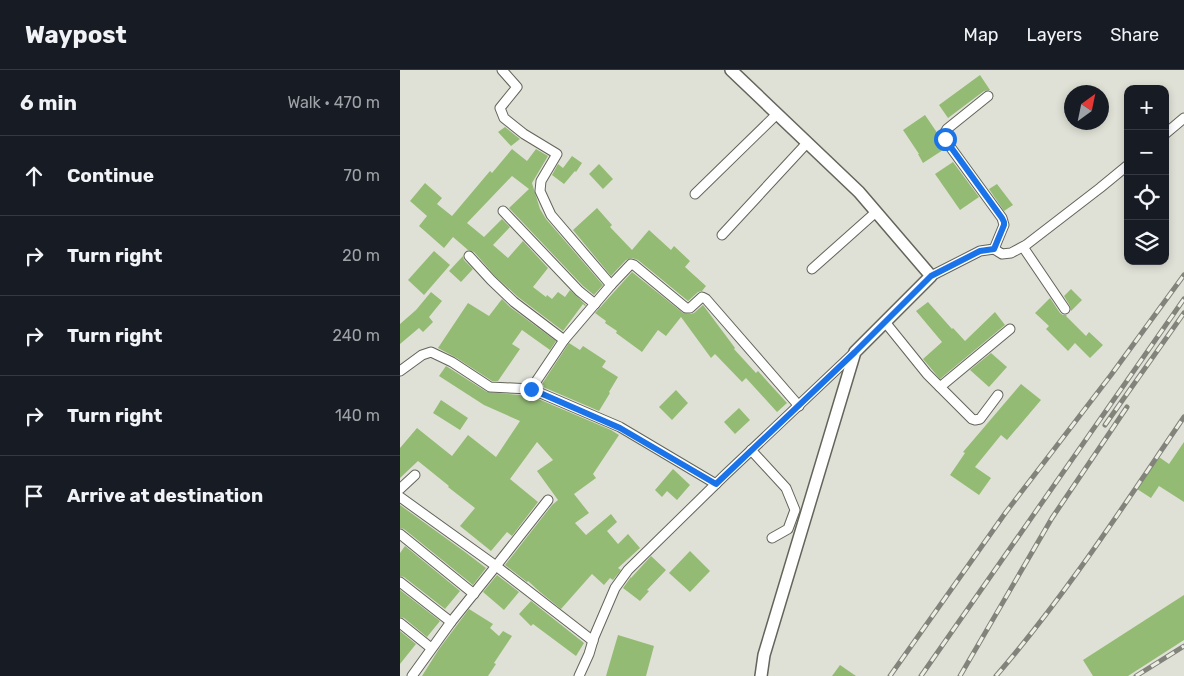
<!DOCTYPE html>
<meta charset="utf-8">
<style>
body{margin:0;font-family:Rubik,sans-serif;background:#20242c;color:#f1f3f6}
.controls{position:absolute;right:15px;top:15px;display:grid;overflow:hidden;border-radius:10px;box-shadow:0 2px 8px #0003}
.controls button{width:45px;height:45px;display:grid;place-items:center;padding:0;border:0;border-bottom:1px solid #363941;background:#171b24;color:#f1f3f6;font:25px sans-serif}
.compass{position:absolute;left:664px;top:15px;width:45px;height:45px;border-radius:50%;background:#171b24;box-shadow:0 2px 8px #0003;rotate:33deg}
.stop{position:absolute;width:15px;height:15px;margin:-11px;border:4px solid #1a73e8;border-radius:50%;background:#fff}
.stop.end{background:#1a73e8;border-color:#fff;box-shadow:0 1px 5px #0008}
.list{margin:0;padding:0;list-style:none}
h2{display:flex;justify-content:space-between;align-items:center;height:65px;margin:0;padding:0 20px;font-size:21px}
h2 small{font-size:16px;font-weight:400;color:#9ea1a6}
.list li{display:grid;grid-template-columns:32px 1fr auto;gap:15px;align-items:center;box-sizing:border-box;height:80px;padding:0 20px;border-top:1px solid #363941}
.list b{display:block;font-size:19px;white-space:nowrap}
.list em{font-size:16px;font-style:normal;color:#9ea1a6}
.icon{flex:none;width:28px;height:28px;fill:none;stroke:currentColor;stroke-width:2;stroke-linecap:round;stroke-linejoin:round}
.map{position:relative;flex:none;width:784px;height:606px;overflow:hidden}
header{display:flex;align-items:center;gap:30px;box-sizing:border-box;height:70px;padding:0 25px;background:#171b24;border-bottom:1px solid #363941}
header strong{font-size:24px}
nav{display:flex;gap:28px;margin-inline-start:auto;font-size:18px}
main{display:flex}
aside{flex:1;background:#171b24}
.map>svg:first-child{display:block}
.building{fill:#94bb74}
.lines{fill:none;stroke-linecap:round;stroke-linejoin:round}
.minor-casing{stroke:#63645a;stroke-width:11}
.tertiary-casing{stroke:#63645a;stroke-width:14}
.minor{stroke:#fff;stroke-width:9}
.tertiary{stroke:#fff;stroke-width:11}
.rail-casing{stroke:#82837b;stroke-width:5}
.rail{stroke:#edeee3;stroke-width:3;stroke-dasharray:9;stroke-linecap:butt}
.route{stroke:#1a73e8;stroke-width:6}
</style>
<header>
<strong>Waypost</strong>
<nav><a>Map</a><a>Layers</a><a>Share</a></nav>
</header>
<main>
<aside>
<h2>6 min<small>Walk · 470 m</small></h2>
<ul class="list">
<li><svg class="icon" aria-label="ahead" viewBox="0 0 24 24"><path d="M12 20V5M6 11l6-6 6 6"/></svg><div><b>Continue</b></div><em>70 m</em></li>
<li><svg class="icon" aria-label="right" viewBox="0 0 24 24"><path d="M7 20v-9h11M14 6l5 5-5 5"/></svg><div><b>Turn right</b></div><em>20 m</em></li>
<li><svg class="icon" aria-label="right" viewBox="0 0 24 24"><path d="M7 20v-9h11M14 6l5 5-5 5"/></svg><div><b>Turn right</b></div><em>240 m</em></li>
<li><svg class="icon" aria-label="right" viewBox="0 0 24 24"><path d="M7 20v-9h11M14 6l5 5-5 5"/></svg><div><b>Turn right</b></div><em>140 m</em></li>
<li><svg class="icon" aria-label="arrive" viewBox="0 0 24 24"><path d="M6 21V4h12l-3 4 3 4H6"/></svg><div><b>Arrive at destination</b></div></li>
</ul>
</aside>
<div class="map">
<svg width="784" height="606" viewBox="0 0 784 606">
<rect width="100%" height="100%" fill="#e0e1d6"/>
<g class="building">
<polygon points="580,5 590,20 584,21 548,48 539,35"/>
<polygon points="525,45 538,64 539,68 536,70 543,80 523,93 518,84 519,84 503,60"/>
<polygon points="105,57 120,69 111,76 98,62"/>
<polygon points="112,79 127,91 136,79 148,86 132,113 140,139 146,149 203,215 194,225 183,216 109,138 129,119 112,106 67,153 84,167 102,149 110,157 93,175 108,188 123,171 148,198 133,217 146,227 147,225 152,229 158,222 165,227 170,220 186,235 185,236 183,234 163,261 118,227 95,206 74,182 68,180 53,167 44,178 19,156 27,146 10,131 25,113 42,128 37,134 52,146 90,101 92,103"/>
<polygon points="172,86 182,93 176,102 175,101 164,114 152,105 158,94 163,98"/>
<polygon points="553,92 579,127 560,140 535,104"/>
<polygon points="199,94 213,109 203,119 189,104"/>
<polygon points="597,114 613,135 604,141 589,119"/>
<polygon points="197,138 212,155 210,157 232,180 249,160 271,180 274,176 290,191 285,197 306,216 302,221 298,222 288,231 238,190 232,188 226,190 211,206 173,160"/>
<polygon points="34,181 50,195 24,225 8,210"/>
<polygon points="63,186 64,190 73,199 61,212 49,201"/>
<polygon points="232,202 283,243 290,244 294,243 303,235 335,278 334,279 356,303 358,301 387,333 377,342 346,308 342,312 315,284 311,288 281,247 266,266 258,260 242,282 216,263 217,261 205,253 206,251 195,243"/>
<polygon points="671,219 682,230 671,241 670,236 664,226"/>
<polygon points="31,222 42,231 29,247 33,252 23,262 19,258 0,274 0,254 16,240"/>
<polygon points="650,228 660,243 663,245 667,245 666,246 686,266 689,262 703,275 690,288 675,273 668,281 646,259 649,256 635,243"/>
<polygon points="102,229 110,237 156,271 150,280 122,260 112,274 120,279 98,311 92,311 55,287 38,278 68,233 89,246"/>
<polygon points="528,232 552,259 553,258 565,271 595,242 605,255 540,309 523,289 542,272 516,241"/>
<polygon points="169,273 180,280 183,276 206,291 202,297 218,307 209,322 210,323 199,341 143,317 144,316 142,314"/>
<polygon points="591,283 607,297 589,317 570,300"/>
<polygon points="46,296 87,322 120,325 136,328 211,360 219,365 193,404 196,408 174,424 189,443 175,453 186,465 211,444 217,452 207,461 218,474 228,464 240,478 218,498 221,500 213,510 210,508 204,515 192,504 161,539 140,522 128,511 127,512 105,495 152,435 158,430 137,401 153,390 137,372 110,409 138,432 112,466 107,462 91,481 60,456 75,438 48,417 49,416 18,391 0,408 0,378 17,358 52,386 68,365 96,387 120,351 84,335 39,306"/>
<polygon points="621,314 641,330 607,370 601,365 575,397 591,408 579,425 550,405 565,383 563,382"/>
<polygon points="276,320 288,333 272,350 259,337"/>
<polygon points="41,330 68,348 60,360 33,343"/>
<polygon points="339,338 350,350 335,364 324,352"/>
<polygon points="784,372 784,432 759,416 751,428 737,419 759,387 769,394"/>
<polygon points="273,399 290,415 277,430 267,421 262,427 255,420"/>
<polygon points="0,435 65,482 86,498 73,515 4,459 0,458"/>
<polygon points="5,476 60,521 45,539 4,507 0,506 0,483"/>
<polygon points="290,481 310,501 290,522 269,503"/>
<polygon points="251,486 266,500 247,520 249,521 240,531 223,518 231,507 231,508"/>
<polygon points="97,505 119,522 104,540 83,522"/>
<polygon points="0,520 40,551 27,567 4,548 0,547"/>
<polygon points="784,525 784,570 728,606 693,606 683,590"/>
<polygon points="131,531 184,573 176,586 133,554 131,556 119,544"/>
<polygon points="69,539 93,554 90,558 99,566 103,561 112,566 94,593 96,594 88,606 22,606 39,579"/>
<polygon points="0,561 16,574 0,594"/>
<polygon points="218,565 254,576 246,606 206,606"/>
<polygon points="440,595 456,606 432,606"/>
</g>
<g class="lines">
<g class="minor-casing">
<g id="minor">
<polyline points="102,0 117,17 100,38 104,48 124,64 157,84 141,111 140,121 151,145 211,215 164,270 131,319"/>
<polyline points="588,26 547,59 544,64 546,71 602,148 604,155 594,179"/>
<polyline points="765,64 784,48"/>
<polyline points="295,124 377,44"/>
<polyline points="103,141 179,221 195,234"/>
<polyline points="322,165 407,73"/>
<polyline points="623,177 665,239"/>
<polyline points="69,186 91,210 114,232 164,270"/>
<polyline points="412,199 476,142"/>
<polyline points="531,206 580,181 594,179 602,184 611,183 626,175 700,118 728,95"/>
<polyline points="211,215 231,194 234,195 286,238 290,238 302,227 306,229 399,336"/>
<polyline points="485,252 527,304 572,349 575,350 580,349 598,325"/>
<polyline points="0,301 22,285 31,282 52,292 90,317 131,319 220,357 316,414"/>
<polyline points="540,317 610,259"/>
<polyline points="351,380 386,418 395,440 388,459 372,468"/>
<polyline points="0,419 15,405"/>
<polyline points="0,427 96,496 148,430"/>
<polyline points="0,464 74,524"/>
<polyline points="0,512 51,552"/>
<polyline points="0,553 31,578"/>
<polyline points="12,606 51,552 96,496 193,571"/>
<polyline points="179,606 189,584 194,567 215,518 228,500 325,405 455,282"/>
</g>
</g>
<g class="tertiary-casing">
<polyline id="tertiary" points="331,0 459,122 531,206 455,282 364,585 361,606"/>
</g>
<use href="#minor" class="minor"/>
<use href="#tertiary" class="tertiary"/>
<g class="rail-casing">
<g id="rail">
<polyline points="705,355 784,243"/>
<polyline points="490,606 606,442 711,305 784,205"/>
<polyline points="521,606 784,229"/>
<polyline points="560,606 652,448 727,337"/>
<path d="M596,606c70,-81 128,-171 188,-259"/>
<polyline points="736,606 784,576"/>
</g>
</g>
<use href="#rail" class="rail"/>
</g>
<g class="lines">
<polyline class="route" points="131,319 220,358 316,414 455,282 531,206 580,181 594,179 604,155 604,152 602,148 545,69"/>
</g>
</svg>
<div class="controls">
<button>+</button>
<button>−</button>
<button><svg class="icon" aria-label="locate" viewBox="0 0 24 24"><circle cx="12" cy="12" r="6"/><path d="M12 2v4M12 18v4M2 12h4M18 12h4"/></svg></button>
<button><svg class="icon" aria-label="layers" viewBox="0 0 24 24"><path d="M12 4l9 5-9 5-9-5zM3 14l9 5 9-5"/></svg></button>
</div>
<svg class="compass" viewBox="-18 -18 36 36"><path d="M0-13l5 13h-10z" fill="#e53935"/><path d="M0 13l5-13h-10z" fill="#9ea1a6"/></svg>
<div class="stop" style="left:545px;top:69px"></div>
<div class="stop end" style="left:131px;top:319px"></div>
</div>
</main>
